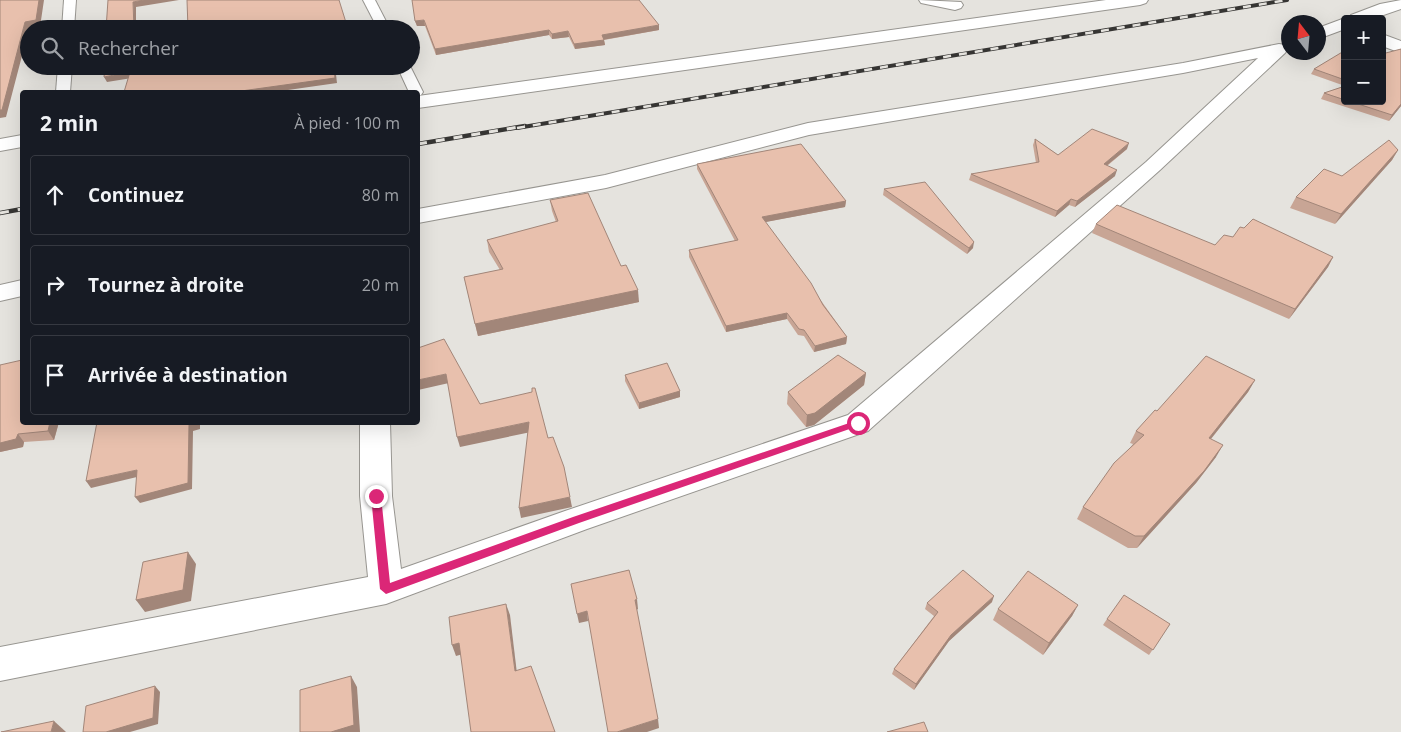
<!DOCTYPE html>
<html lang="fr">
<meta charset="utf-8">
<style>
body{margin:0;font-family:"Open Sans",sans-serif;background:#20242c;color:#f1f3f6}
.controls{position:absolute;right:15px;top:15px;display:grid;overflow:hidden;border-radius:5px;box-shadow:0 5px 20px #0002}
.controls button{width:45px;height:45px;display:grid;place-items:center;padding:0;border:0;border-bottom:1px solid #363941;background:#171b24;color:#f1f3f6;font:25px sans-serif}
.compass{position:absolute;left:1281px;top:15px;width:45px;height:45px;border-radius:50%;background:#171b24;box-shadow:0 5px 20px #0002;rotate:344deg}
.stop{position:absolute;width:15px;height:15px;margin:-11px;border:4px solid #db2777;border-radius:50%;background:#fff}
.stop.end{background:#db2777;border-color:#fff;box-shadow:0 1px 5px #0008}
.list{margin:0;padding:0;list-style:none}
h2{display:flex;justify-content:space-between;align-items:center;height:65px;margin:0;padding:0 20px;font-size:21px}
h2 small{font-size:16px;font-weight:400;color:#9ea1a6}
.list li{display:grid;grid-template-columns:32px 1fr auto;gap:15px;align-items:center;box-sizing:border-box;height:80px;margin:0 10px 10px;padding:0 10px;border:1px solid #363941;border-radius:5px}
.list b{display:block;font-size:19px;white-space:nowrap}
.list em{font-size:16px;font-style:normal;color:#9ea1a6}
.icon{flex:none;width:28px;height:28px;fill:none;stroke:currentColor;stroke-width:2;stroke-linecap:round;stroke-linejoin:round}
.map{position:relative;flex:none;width:1401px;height:732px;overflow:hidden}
.search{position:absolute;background:#171b24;box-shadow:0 5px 20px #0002;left:20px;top:20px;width:400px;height:55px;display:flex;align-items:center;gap:12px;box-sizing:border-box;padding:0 18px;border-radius:28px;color:#9ea1a6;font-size:19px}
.panel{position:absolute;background:#171b24;box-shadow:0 5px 20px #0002;left:20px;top:90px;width:400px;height:335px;border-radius:5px}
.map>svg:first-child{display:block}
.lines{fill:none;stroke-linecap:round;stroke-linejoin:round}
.service-casing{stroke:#979590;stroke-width:2}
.minor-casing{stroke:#979590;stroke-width:2}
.service{fill:#fff;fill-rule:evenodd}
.minor{fill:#fff;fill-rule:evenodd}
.rail-far1-casing{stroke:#363533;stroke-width:4}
.rail-casing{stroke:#363533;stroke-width:4.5}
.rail-far1{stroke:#e5e3de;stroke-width:2.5;stroke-dasharray:8;stroke-linecap:butt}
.rail{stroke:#e5e3de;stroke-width:3;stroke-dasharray:9;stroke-linecap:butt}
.wall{fill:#c8a595}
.shaded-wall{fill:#a28679}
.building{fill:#e8c0ad;stroke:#a28679}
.route{fill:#db2777}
</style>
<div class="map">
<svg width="1401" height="732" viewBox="0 0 1401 732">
<rect width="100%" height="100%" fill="#e5e3de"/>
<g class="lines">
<g class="service-casing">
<g id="service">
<polygon points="64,0 76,0 74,29 62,29"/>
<polygon points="363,0 375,0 390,29 378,29"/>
<polygon points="58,66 72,66 70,92 56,92"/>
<polygon points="397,66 410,66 423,92 421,95 418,96 418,92 409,92"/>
</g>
</g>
<g class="minor-casing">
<g id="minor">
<polygon points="919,0 961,2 963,5 961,8 955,10 921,3"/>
<polygon points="1106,0 1148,0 1146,3 1140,5 418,108 418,96"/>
<polygon points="1401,0 1401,9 1372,19 1349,19 1351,15 1380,4"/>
<polygon points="1345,18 1348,19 1345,19 1345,29 1318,39 1318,28"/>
<polygon points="1382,34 1401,41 1401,53 1382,46"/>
<polygon points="1279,44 1285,45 1288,49 1285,53 1160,170 868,431 587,529 386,604 0,681 0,647 368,577 360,496 360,422 390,422 392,496 401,569 565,511 848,415 1146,162 1258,58 1183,73 809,135 606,188 418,223 418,209 605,175 808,123 1183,63"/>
<polygon points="22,135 22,147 0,151 0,139"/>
<polygon points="22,280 22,296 0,301 0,285"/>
</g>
</g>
<use href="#service" class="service"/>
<use href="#minor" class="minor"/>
<g class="rail-far1-casing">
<polyline id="rail-far1" points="517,128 1287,0"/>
</g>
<g class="rail-casing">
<g id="rail">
<polyline points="418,144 525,126"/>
<polyline points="0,213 22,209"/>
</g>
</g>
<use href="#rail-far1" class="rail-far1"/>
<use href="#rail" class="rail"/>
</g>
<g class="wall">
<polygon points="415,21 659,30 604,40 605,45 575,49 569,37 552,39 549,35 436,55 425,26 417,26"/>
<polygon points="1345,51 1345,86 1311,74 1314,69"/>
<polygon points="1345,86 1345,101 1382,101 1401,106 1389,121 1321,99 1324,93"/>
<polygon points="1035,139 1058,155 1127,149 1107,166 1115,176 1075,207 1069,205 1055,217 969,180 971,174 1036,163 1033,145"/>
<polygon points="1398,150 1392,160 1335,224 1290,208 1296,197"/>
<polygon points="697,164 846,201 845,207 765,222 847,337 846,344 814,352 804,336 798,335 787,319 726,332 689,257 689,250 735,241 697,169"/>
<polygon points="884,189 973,248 967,254 883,195"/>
<polygon points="550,200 621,266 639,302 478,336 464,277 500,270 489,252 487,240 556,222 552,211"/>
<polygon points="1096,224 1215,245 1333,257 1328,267 1289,319 1092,233"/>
<polygon points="866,373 864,385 814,425 806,427 787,404 788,392"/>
<polygon points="625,375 680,391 680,397 639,409 625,381"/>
<polygon points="1255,380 1248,392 1211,439 1216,457 1196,483 1137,548 1128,548 1077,519 1083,507 1133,444 1130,443 1136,431 1157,411"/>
<polygon points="22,422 59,422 54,440 24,442 23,447 0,452"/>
<polygon points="992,602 949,641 914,690 892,674 894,669 934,616 925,609 927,603"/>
<polygon points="1078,605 1072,616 1043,655 993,620 998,609"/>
<polygon points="1107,619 1170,624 1149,655 1103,625"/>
</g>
<g class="shaded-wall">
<polygon points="39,0 44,0 40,27 29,29 6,117 0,118 0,110 25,22"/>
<polygon points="144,0 179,0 136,7 136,29 134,29 133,2"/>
<polygon points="424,20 425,26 417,26 415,21"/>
<polygon points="659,25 659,30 602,40 602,35"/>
<polygon points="549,30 549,35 436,55 435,49"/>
<polygon points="568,31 569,37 552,39 552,34"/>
<polygon points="604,40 605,45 575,49 574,44"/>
<polygon points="335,66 337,83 274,92 234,92"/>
<polygon points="130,72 132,78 107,82 104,77"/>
<polygon points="1401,104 1401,106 1389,121 1392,115"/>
<polygon points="1129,143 1127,149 1101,170 1104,164"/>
<polygon points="1398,150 1392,160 1335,224 1341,214"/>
<polygon points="1117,170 1115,176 1075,207 1077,201"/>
<polygon points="1071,199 1069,205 1055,217 1057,211"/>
<polygon points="846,201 845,207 761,223 762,217"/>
<polygon points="974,242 973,248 967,254 969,248"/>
<polygon points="1333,257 1328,267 1289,319 1295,309"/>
<polygon points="638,290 639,302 478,336 475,324"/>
<polygon points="787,313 787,319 726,332 726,326"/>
<polygon points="847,337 846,344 814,352 815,346"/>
<polygon points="866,373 864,385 814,425 806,427 807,415"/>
<polygon points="446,374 449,383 418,390 418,380"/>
<polygon points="1255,380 1248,392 1202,450 1209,438"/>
<polygon points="680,391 680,397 639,409 639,403"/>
<polygon points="50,422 59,422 54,440 48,431"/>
<polygon points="196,422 200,422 200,429 193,431 192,489 140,503 135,497 189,425"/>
<polygon points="529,422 531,432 460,447 457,437"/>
<polygon points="18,434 24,442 23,447 0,452 0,443"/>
<polygon points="1223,445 1216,457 1196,483 1137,548 1144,536"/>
<polygon points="137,470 141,476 91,488 86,481"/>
<polygon points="570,497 572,507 521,518 519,508"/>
<polygon points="188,552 196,564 191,601 145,612 136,600"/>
<polygon points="994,596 992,602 949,641 914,690 916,684 951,635"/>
<polygon points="637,599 638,609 636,610 635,600"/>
<polygon points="506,604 510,615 518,682 515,671"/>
<polygon points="1078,605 1072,616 1043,655 1049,643"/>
<polygon points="587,611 588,621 579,623 577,614"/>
<polygon points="459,643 463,654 456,656 452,645"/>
<polygon points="351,676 357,687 360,732 331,732"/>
<polygon points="155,686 160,692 158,724 130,732 106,732"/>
<polygon points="658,719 659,728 647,732 617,732"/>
<polygon points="54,721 66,732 51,732"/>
</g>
<g class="building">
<polygon points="0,0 39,0 36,20 25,22 2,110 0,110"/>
<polygon points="108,0 144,0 133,2 134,29 106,29"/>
<polygon points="187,0 339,0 348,29 188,29"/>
<polygon points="412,0 639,0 659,25 602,35 604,40 574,44 568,31 552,34 549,30 435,49 424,20 415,21"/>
<polygon points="1401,49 1401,104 1392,115 1349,101 1382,101 1382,54"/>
<polygon points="1344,51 1345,51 1345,80 1314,69"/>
<polygon points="105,66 334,66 335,78 234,92 124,92 130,72 104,77"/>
<polygon points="1345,86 1345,100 1324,93"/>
<polygon points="1092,129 1129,143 1104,164 1117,170 1077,201 1071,199 1057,211 971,174 1039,162 1035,139 1058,155"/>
<polygon points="1389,140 1398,150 1341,214 1296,197 1324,169 1342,176"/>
<polygon points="801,144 846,201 762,217 811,283 823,305 847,337 815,346 804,330 799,329 787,313 726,326 689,250 738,240 697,164"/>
<polygon points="925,182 974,242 969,248 884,189"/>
<polygon points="588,193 621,266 626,265 638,290 475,324 464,277 503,269 487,240 558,221 550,200"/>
<polygon points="1117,205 1215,245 1224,235 1233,237 1240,227 1244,228 1253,219 1333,257 1295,309 1096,224"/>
<polygon points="444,339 480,404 532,392 532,388 535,388 548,438 553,437 564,467 570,497 519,508 529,422 457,437 446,374 418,380 418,348"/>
<polygon points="838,355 866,373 815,413 807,415 788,392"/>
<polygon points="1206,356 1255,380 1209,438 1223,445 1204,471 1144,536 1135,536 1083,507 1114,463 1144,435 1136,431 1155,410 1157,411"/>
<polygon points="22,360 22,422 50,422 48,431 18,434 16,439 0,443 0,365"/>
<polygon points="667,363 680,391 639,403 625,375"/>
<polygon points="97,422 196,422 189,425 188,483 135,497 137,470 86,481"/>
<polygon points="188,552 183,590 136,600 143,562"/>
<polygon points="629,570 637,599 635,600 658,719 617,732 608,732 587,611 577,614 571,584"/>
<polygon points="963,570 994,596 951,635 916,684 894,669 938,612 927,603"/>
<polygon points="1028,571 1078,605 1049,643 998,609"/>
<polygon points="1124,595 1170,624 1153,650 1107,619"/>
<polygon points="506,604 515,671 531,666 555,732 471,732 459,643 452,645 449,617"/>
<polygon points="351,676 354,725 331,732 300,732 300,690"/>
<polygon points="155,686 153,718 106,732 83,732 86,706"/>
<polygon points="54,721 51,732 1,732"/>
<polygon points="924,722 928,732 887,732"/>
</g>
<polygon class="route" points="858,420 862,423 861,425 579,523 386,594 380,589 371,496 373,493 376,492 381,496 390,583 573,517"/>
</svg>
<div class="controls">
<button>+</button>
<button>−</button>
</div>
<svg class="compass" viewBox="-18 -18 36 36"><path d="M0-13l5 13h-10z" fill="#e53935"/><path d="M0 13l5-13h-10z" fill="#9ea1a6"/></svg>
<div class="stop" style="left:858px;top:423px"></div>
<div class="stop end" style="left:376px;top:496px"></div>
<div class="search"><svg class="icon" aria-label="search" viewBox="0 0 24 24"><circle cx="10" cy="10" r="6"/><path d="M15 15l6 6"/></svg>Rechercher</div>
<section class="panel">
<h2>2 min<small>À pied · 100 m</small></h2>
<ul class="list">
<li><svg class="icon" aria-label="ahead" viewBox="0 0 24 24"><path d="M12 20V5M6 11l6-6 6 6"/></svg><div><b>Continuez</b></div><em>80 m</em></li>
<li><svg class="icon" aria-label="right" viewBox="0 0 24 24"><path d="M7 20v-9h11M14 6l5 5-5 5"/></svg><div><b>Tournez à droite</b></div><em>20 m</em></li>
<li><svg class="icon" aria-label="arrive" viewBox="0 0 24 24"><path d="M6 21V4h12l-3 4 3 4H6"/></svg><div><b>Arrivée à destination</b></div></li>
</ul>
</section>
</div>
